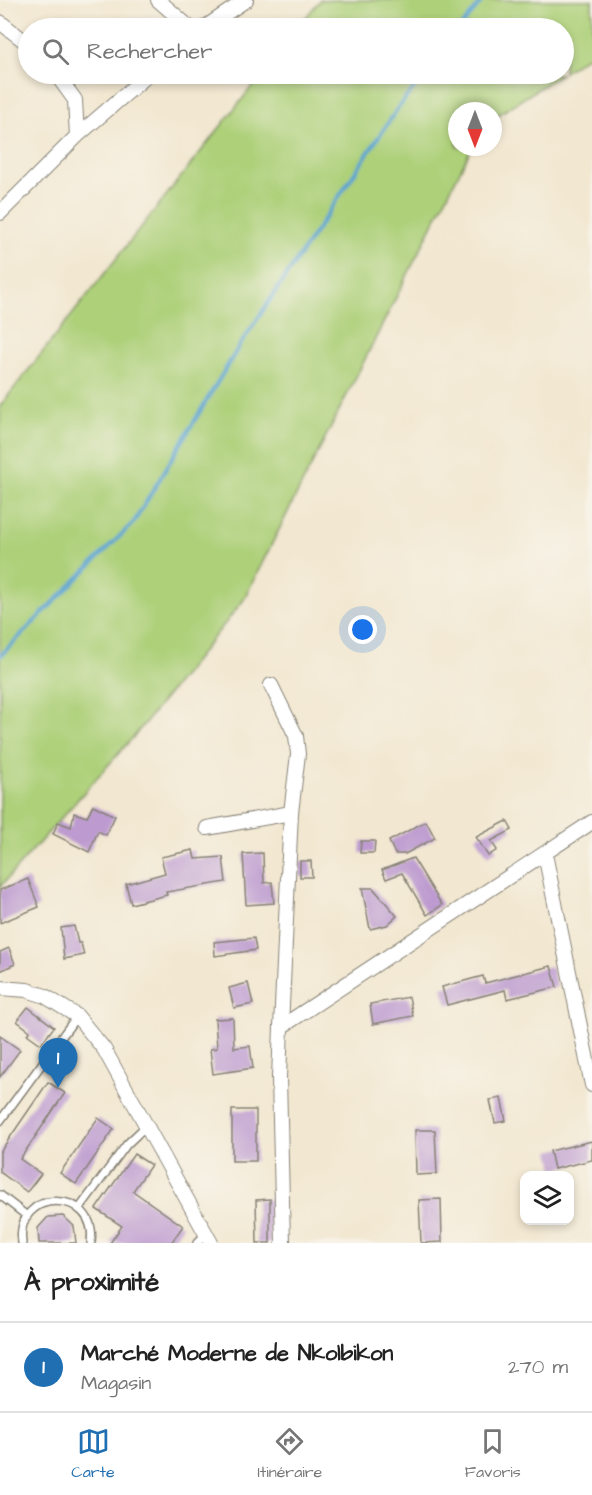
<!DOCTYPE html>
<html lang="fr">
<meta charset="utf-8">
<style>
body{margin:0;font-family:"Architects Daughter",sans-serif;background:#f2f2f2;color:#222}
.controls{position:absolute;right:18px;bottom:18px;display:grid;overflow:hidden;border-radius:12px;box-shadow:0 3px 9px #0003}
.controls button{width:54px;height:54px;display:grid;place-items:center;padding:0;border:0;border-bottom:2px solid #e0e0e0;background:#fff;color:#222;font:30px sans-serif}
.compass{position:absolute;left:448px;top:102px;width:54px;height:54px;border-radius:50%;background:#fff;box-shadow:0 3px 9px #0003;rotate:180deg}
.you{position:absolute;left:363px;top:630px;width:21px;height:21px;margin:-15px;border:4px solid #fff;border-radius:50%;background:#1a73e8;box-shadow:0 0 0 9px #1a73e833}
.badge{display:grid;place-items:center;width:39px;height:39px;border-radius:50%;background:#1f6fb2;color:#fff;font-size:20px;font-weight:700}
.pin{position:absolute;translate:-50% -50px;filter:drop-shadow(0 2px 3px #0008)}
.pin::after{content:'';position:absolute;top:32px;width:21px;height:18px;background:inherit;clip-path:polygon(0 0,100% 0,50% 100%)}
.list{margin:0;padding:0;list-style:none}
h2{display:flex;justify-content:space-between;align-items:center;height:78px;margin:0;padding:0 24px;font-size:26px}
h2 small{font-size:20px;font-weight:400;color:#767676}
.list li{display:grid;grid-template-columns:39px 1fr auto;gap:18px;align-items:center;box-sizing:border-box;height:90px;padding:0 24px;border-top:2px solid #e0e0e0}
.list b{display:block;font-size:22px;white-space:nowrap}
.list p{margin:0;font-size:20px;white-space:nowrap;color:#767676}
.list em{font-size:20px;font-style:normal;color:#767676}
.icon{flex:none;width:33px;height:33px;fill:none;stroke:currentColor;stroke-width:2;stroke-linecap:round;stroke-linejoin:round}
.map{position:relative;flex:none;width:592px;height:1243px;overflow:hidden}
.search{position:absolute;background:#fff;box-shadow:0 3px 9px #0003;left:18px;right:18px;top:18px;height:66px;display:flex;align-items:center;gap:15px;box-sizing:border-box;padding:0 21px;border-radius:33px;color:#767676;font-size:22px}
.sheet{height:168px;background:#fff}
nav{display:flex;justify-content:space-around;align-items:center;box-sizing:border-box;height:84px;border-top:2px solid #e0e0e0;background:#fff;font-size:16px;color:#767676}
nav a{display:grid;justify-items:center;gap:3px}
nav .on{color:#1f6fb2}
.map>svg:first-child{display:block}
.green{fill:#add079;stroke:#64764a;stroke-width:1.5}
.lines{fill:none;stroke-linecap:round;stroke-linejoin:round}
.stream{stroke:#5ba4d2;stroke-width:4}
.building{fill:#bd9bd0}
.lane-casing{stroke:#878276;stroke-width:10}
.street-casing{stroke:#878276;stroke-width:16}
.lane{stroke:#fff;stroke-width:7}
.street{stroke:#fff;stroke-width:14}
</style>
<div class="map">
<svg width="592" height="1243" viewBox="0 0 592 1243">
<rect width="100%" height="100%" fill="#f7f3e8"/>
<filter id="ink" filterUnits="userSpaceOnUse"><feTurbulence type="fractalNoise" baseFrequency=".0167" numOctaves="2"/><feDisplacementMap in="SourceGraphic" scale="12" xChannelSelector="R" yChannelSelector="G"/><feConvolveMatrix kernelMatrix="1 2 1 2 8 2 1 2 1" color-interpolation-filters="sRGB"/></filter>
<filter id="wash" filterUnits="userSpaceOnUse"><feTurbulence type="fractalNoise" baseFrequency=".008" numOctaves="4" result="noise"/><feDisplacementMap in="SourceGraphic" scale="24" xChannelSelector="R" yChannelSelector="G"/><feGaussianBlur stdDeviation="1.35" result="paint"/><feColorMatrix in="noise" values="0 0 0 0 0 0 0 0 0 0 0 0 0 0 0 0 0 1.4 0 .05"/><feComposite in="paint" operator="in"/></filter>
<g filter="url(#wash)">
<rect width="100%" height="100%" fill="#f2e7d0"/>
<g class="green">
<polygon points="320,0 592,0 592,53 564,72 564,28 297,28"/>
<polygon points="262,74 561,74 493,118 493,111 457,111 457,147 472,147 243,601 136,734 0,887 0,406"/>
</g>
<g class="lines">
<g class="stream">
<polyline points="460,28 483,0"/>
<polyline points="0,656 134,522 238,348 398,108 425,74"/>
</g>
</g>
<g id="blocks">
<g class="building">
<polygon points="93,805 115,816 106,835 98,831 89,852 53,834 58,822 71,827 74,813 87,817"/>
<polygon points="426,821 435,838 405,854 395,854 389,841"/>
<polygon points="507,821 512,830 491,841 497,850 488,856 476,837"/>
<polygon points="361,841 375,841 374,853 360,853"/>
<polygon points="193,850 195,859 223,857 226,882 166,892 167,895 131,904 126,884 165,873 161,857"/>
<polygon points="263,853 264,883 272,882 274,903 246,905 243,854"/>
<polygon points="413,858 442,905 427,915 402,873 386,879 382,870"/>
<polygon points="300,861 311,861 312,877 300,877"/>
<polygon points="28,879 39,907 0,923 0,890"/>
<polygon points="362,888 373,888 397,916 387,925 370,929"/>
<polygon points="74,926 78,943 81,943 84,955 64,959 61,928"/>
<polygon points="254,938 256,950 215,956 214,942"/>
<polygon points="9,948 15,964 0,971 0,952"/>
<polygon points="551,966 557,987 507,999 505,990 447,1005 442,987 483,976 485,983"/>
<polygon points="248,983 253,1004 234,1008 229,988"/>
<polygon points="409,997 413,1016 373,1024 370,1004"/>
<polygon points="28,1007 54,1027 41,1044 27,1034 30,1031 17,1021"/>
<polygon points="233,1018 234,1048 250,1046 253,1068 213,1074 210,1049 217,1048 215,1019"/>
<polygon points="0,1036 20,1050 0,1077"/>
<polygon points="48,1082 65,1093 20,1159 41,1174 27,1192 0,1172 0,1152"/>
<polygon points="501,1098 506,1121 495,1123 490,1100"/>
<rect x="232" y="1110" width="24" height="51"/>
<polygon points="98,1118 114,1129 76,1184 60,1173"/>
<polygon points="415,1130 435,1130 437,1174 416,1175"/>
<polygon points="592,1141 592,1160 554,1169 550,1151"/>
<polygon points="134,1154 151,1165 133,1191 183,1226 171,1243 110,1243 122,1226 96,1209"/>
<polygon points="270,1199 270,1243 257,1243 256,1200"/>
<polygon points="441,1199 442,1242 421,1243 419,1200"/>
<polygon points="63,1216 74,1226 76,1243 39,1243 38,1228 48,1217"/>
</g>
</g>
</g>
<g filter="url(#ink)">
<use href="#blocks" fill-opacity="0" stroke="#878276" stroke-width="1.5"/>
<g class="lines">
<g class="lane-casing">
<g id="lane">
<polyline points="0,1121 77,1016"/>
<polyline points="0,1195 27,1216"/>
<polyline points="79,1209 127,1144 146,1126"/>
<path d="M22,1243c-8,-56 77,-55 69,0"/>
<polyline points="197,1243 206,1234"/>
</g>
</g>
<g class="street-casing">
<g id="street">
<polyline points="158,0 190,28"/>
<polyline points="0,22 28,44"/>
<polyline points="204,28 246,0"/>
<polyline points="56,74 75,100 77,136"/>
<polyline points="0,213 77,136 149,74"/>
<polyline points="271,685 296,736 298,754 291,813 281,1027"/>
<polyline points="207,828 291,813"/>
<polyline points="545,854 592,1085"/>
<polyline points="0,988 27,990 45,996 77,1016 104,1049 211,1243"/>
<polyline points="283,1243 279,1078 281,1027 592,822"/>
</g>
</g>
<use href="#lane" class="lane"/>
<use href="#street" class="street"/>
</g>
</g>
</svg>
<div class="controls">
<button><svg class="icon" aria-label="layers" viewBox="0 0 24 24"><path d="M12 4l9 5-9 5-9-5zM3 14l9 5 9-5"/></svg></button>
</div>
<svg class="compass" viewBox="-18 -18 36 36"><path d="M0-13l5 13h-10z" fill="#e53935"/><path d="M0 13l5-13h-10z" fill="#767676"/></svg>
<div class="you"></div>
<div class="pin badge" style="left:58px;top:1088px">1</div>
<div class="search"><svg class="icon" aria-label="search" viewBox="0 0 24 24"><circle cx="10" cy="10" r="6"/><path d="M15 15l6 6"/></svg>Rechercher</div>
</div>
<section class="sheet">
<h2>À proximité<small></small></h2>
<ul class="list">
<li><span class="badge">1</span><div><b>Marché Moderne de Nkolbikon</b><p>Magasin</p></div><em>270 m</em></li>
</ul>
</section>
<nav>
<a class="on"><svg class="icon" aria-label="map" viewBox="0 0 24 24"><path d="M3 6l6-2 6 2 6-2v14l-6 2-6-2-6 2zM9 4v14M15 6v14"/></svg>Carte</a>
<a><svg class="icon" aria-label="directions" viewBox="0 0 24 24"><path d="M12 3l9 9-9 9-9-9zM9 14v-3h6M13 9l2 2-2 2"/></svg>Itinéraire</a>
<a><svg class="icon" aria-label="saved" viewBox="0 0 24 24"><path d="M7 4h10v16l-5-4-5 4z"/></svg>Favoris</a>
</nav>
